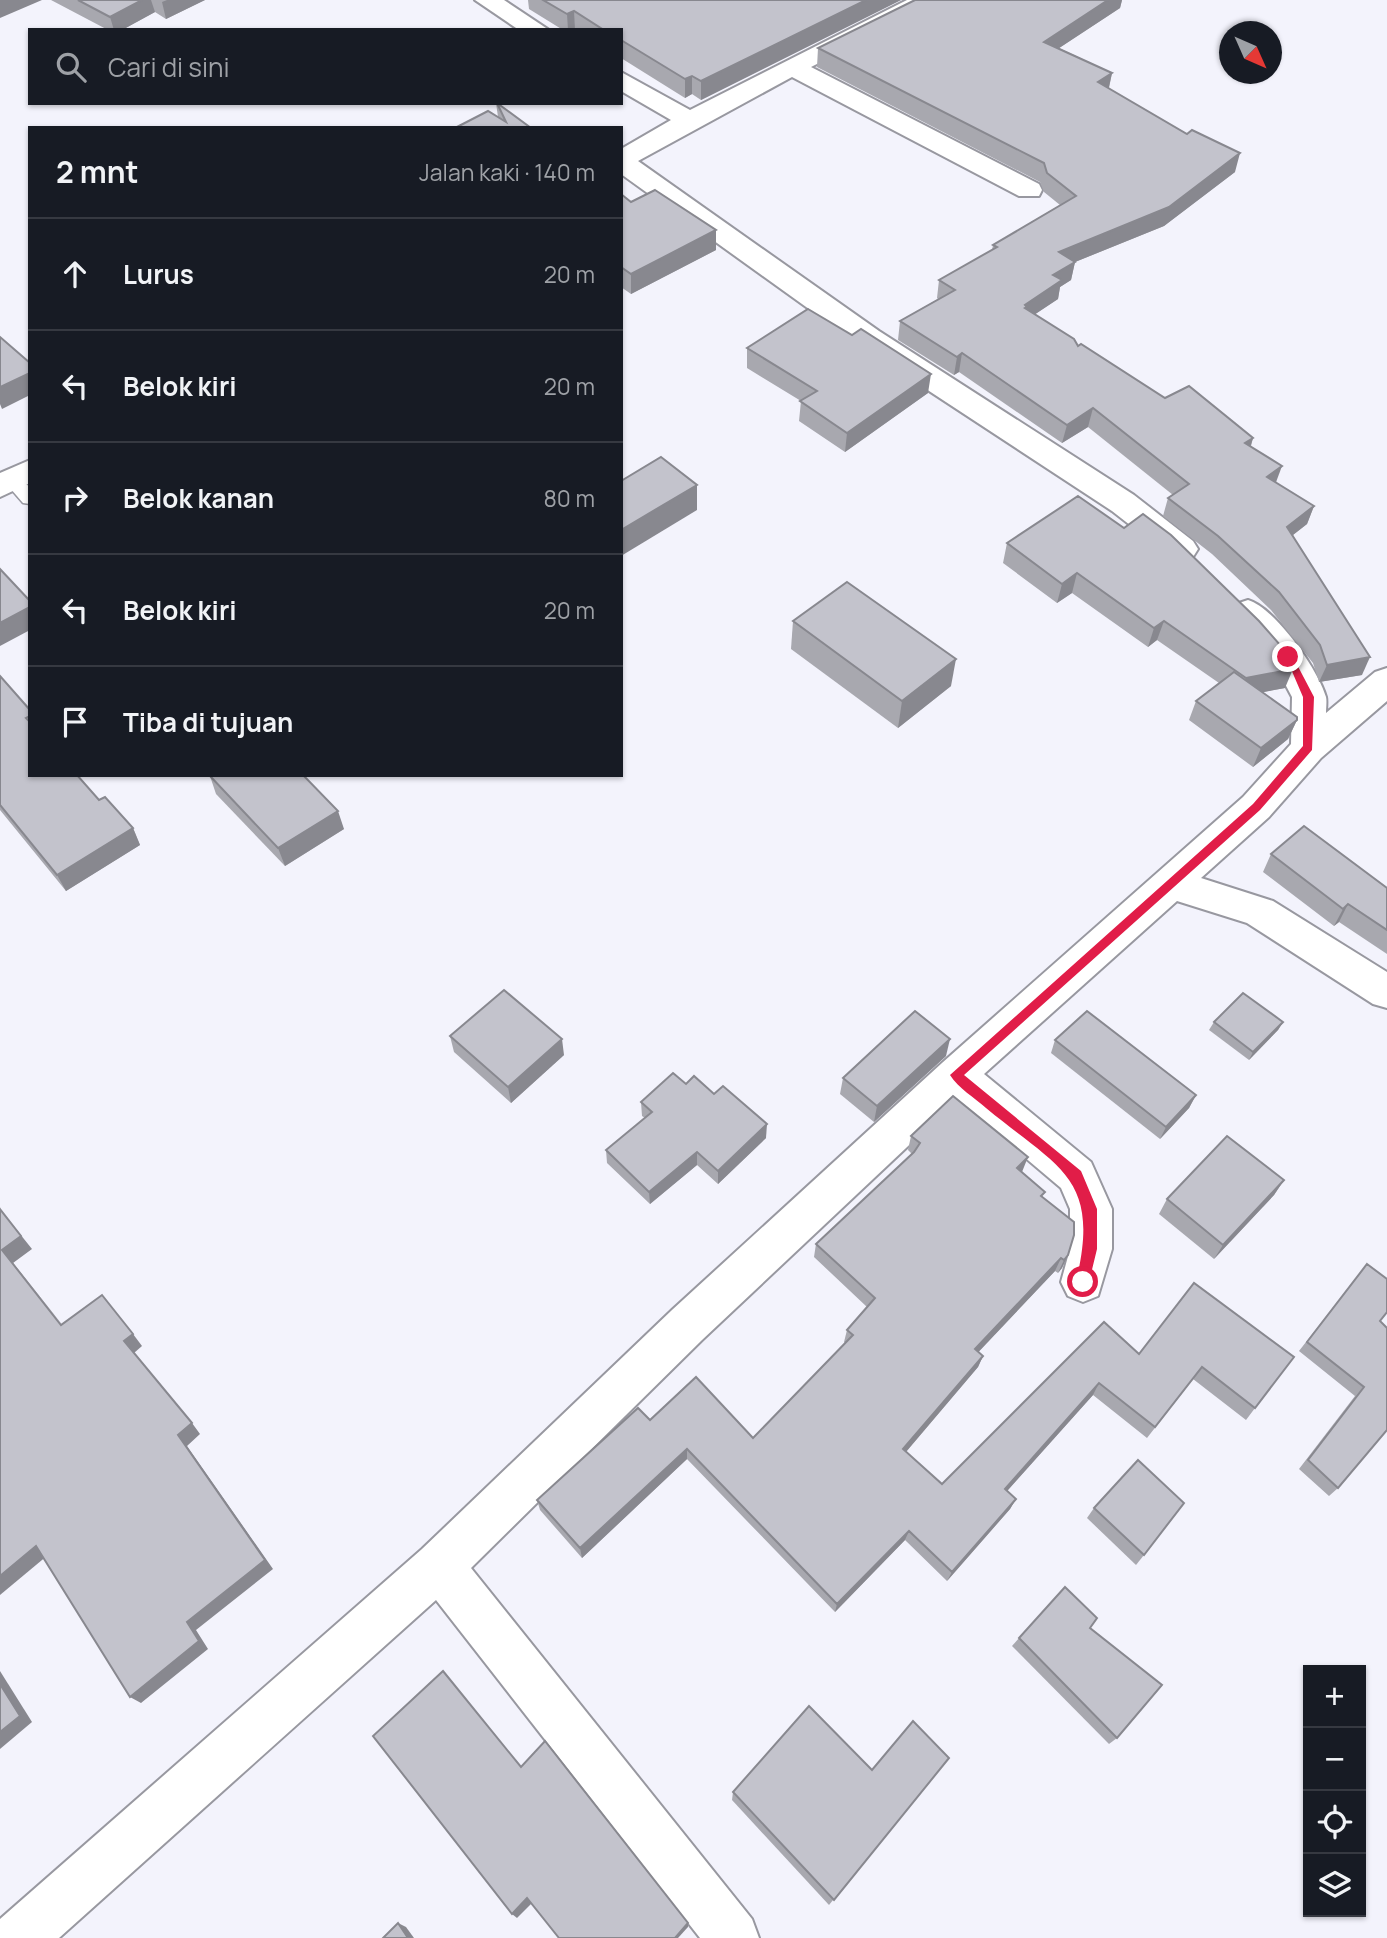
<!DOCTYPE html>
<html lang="id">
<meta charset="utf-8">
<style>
body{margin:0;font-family:Manrope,sans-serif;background:#242831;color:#f1f3f6}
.controls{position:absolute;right:21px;bottom:21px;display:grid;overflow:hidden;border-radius:0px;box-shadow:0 2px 5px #0004}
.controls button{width:63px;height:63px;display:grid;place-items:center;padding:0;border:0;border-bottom:2px solid #363941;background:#171b24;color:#f1f3f6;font:35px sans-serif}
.compass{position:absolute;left:1219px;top:21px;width:63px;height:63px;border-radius:50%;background:#171b24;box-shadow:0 2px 5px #0004;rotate:135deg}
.stop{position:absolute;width:21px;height:21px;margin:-16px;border:5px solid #e11d48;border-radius:50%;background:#fff}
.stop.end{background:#e11d48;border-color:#fff;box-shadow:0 2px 7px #0008}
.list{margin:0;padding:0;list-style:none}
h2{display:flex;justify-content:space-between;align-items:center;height:91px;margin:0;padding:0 28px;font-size:30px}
h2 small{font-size:23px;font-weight:400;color:#9ea1a6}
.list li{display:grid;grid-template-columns:46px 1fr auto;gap:21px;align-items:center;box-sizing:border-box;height:112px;padding:0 28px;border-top:2px solid #363941}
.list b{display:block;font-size:26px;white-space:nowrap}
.list em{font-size:23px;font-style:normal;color:#9ea1a6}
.icon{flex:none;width:38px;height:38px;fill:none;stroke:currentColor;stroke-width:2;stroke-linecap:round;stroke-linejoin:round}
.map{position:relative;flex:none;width:1387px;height:1938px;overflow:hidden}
.search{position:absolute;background:#171b24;box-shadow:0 2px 5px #0004;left:28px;top:28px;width:595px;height:77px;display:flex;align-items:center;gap:18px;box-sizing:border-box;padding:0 24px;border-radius:0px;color:#9ea1a6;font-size:26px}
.panel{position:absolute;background:#171b24;box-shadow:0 2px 5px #0004;left:28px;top:126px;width:595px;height:651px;border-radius:0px}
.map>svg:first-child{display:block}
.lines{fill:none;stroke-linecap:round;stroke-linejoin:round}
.service-casing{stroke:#9898a0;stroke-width:3}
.minor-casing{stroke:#9898a0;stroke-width:4}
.service{fill:#fff;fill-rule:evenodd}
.minor{fill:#fff;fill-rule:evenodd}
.wall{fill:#a8a8af}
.shaded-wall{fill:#88888f}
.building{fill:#c3c3cc;stroke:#88888f;stroke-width:2}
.route{fill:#e11d48}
</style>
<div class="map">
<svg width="1387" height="1938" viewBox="0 0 1387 1938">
<rect width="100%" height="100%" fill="#f3f3fc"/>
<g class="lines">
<g class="service-casing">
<polygon id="service" points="12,474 30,487 30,504 23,503 3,480"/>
</g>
<g class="minor-casing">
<g id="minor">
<polygon points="475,0 504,0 549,30 519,30"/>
<polygon points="907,0 938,0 934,5 811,67 1039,184 1042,190 1039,196 1019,196 792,77 638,161 879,331 1134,495 1193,541 1198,549 1193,557 1182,560 1171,557 1112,511 859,345 621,174 621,149 671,120 621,91 621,72 690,110"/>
<polygon points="30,460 30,483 0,497 0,473"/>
<path d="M1248,600c27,8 70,69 78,97 1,4 0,11 0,16l49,-41 12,-4v33l-66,57 -52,59 -68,61 72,23 114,71v36l-14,-4 -126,-81 -70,-22 -193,173 107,88 21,47v40l-14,47 -15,6 -15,-6 -7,-14 9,-33v-40l-9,-21 -104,-88 -255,240 -231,228 281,351 7,19h-59l-264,-338 -377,338h-59v-19l422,-370 250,-239 270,-247 301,-266 48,-53 1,-47 -17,-32 -44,-53 5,-8z"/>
</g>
</g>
<use href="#service" class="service"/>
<use href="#minor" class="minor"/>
</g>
<g class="wall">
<polygon points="51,0 205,0 166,19 155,12 122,30 108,30"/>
<polygon points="528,0 901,0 701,100 692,94 685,98 621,58 621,30 563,30 529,9"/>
<polygon points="915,0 1122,0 1120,8 1059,48 1112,73 1109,88 1235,172 1164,226 1075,262 1071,280 1060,287 1058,299 1035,314 1078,346 1165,398 1253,438 1251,446 1276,483 1314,506 1307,524 1293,535 1362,675 1319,682 1313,663 1271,610 1212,554 1163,516 1168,498 1173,495 1088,427 1062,443 959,372 954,375 898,340 900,321 938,299 937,298 939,280 992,250 993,245 1060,205 1044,192 1040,182 817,67 818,48"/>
<polygon points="496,103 531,128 455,128 498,117"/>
<polygon points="621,194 631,202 716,230 716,250 631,294 621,287"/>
<polygon points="747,348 928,393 845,452 799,421 801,401 747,368"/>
<polygon points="1078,496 1285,688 1263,692 1297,720 1288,739 1253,767 1189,720 1196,701 1219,683 1157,640 1148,647 1072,593 1057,603 1003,563 1007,543"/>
<polygon points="793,621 951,686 898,728 791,649"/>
<polygon points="0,676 30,775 99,800 133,828 140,845 66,891 0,810"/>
<polygon points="210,776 344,829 285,866 216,794"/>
<polygon points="1271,854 1387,888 1387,954 1339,922 1334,926 1263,872"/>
<polygon points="1214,1022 1283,1022 1278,1030 1249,1060 1209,1030"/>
<polygon points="450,1036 564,1055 511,1103 454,1052"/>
<polygon points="1055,1040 1196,1095 1189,1108 1160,1139 1051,1053"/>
<polygon points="946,1056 874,1122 840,1094 843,1078"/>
<polygon points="686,1084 714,1094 766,1138 718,1184 697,1165 650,1204 607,1163 606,1150 645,1118 642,1116 641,1102"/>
<polygon points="911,1136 1022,1172 1043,1197 1068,1255 1062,1268 1058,1273 1055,1271 978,1352 983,1356 978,1367 906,1452 942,1484 1139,1354 1194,1283 1255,1408 1246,1420 1193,1379 1147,1438 1093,1395 1007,1491 1016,1499 1010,1509 947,1581 905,1540 835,1612 687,1459 582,1558 540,1510 537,1500 650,1420 753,1438 845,1343 844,1342 847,1330 867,1307 814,1257 816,1244 912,1154 908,1150"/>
<polygon points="1284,1180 1274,1195 1214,1259 1159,1214 1167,1199"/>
<polygon points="1367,1264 1380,1321 1338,1488 1329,1496 1299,1469 1355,1396 1299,1351"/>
<polygon points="1094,1508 1144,1555 1136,1565 1087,1518"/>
<polygon points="1019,1638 1117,1738 1109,1744 1012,1646"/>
<polygon points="949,1758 829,1905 732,1800 733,1792"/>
</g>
<g class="shaded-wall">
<polygon points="0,0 42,0 0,18"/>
<polygon points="142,0 151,0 155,12 122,30 114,30 110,17"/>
<polygon points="167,0 205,0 166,19 162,2"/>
<polygon points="866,0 901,0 701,100 701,81"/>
<polygon points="1108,0 1122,0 1120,8 1041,60 1044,42"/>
<polygon points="574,11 575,30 568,30 567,14"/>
<polygon points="1112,73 1108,91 1098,82"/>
<polygon points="692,76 692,94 685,98 685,79"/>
<polygon points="1240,153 1235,172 1164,226 1075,262 1071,280 1060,287 1058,299 1025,321 1025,305 1059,252"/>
<polygon points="716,230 716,250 631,294 631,274"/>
<polygon points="962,353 959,372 954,375 957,357"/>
<polygon points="30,373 30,395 2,409 0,404 0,387"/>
<polygon points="931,374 928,393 845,452 847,433"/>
<polygon points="1093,408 1088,427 1062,443 1067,425"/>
<polygon points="1253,438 1247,457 1245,443"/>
<polygon points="1282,466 1275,485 1267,477"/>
<polygon points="697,485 697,510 621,556 621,530"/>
<polygon points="1314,506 1307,524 1280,545 1287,527"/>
<polygon points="1077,573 1072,593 1057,603 1062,584"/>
<polygon points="30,607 30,630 0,646 0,623"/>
<polygon points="1164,621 1157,640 1148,647 1154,628"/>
<polygon points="1370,657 1362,675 1319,682 1327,665"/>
<polygon points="956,659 951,686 898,728 902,701"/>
<polygon points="1293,669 1285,688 1238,697 1246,678"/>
<polygon points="1297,720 1288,739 1253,767 1261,748"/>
<polygon points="338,811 344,829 285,866 278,848"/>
<polygon points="133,828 140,845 66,891 57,875"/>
<polygon points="1348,904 1339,922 1334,926 1343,909"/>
<polygon points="1283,1022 1278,1030 1249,1060 1253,1052"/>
<polygon points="562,1039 564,1055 511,1103 508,1087"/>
<polygon points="950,1039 946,1056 874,1122 877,1106"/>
<polygon points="1196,1095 1189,1108 1160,1139 1166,1127"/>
<polygon points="767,1124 766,1138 718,1184 718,1171"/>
<polygon points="697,1152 697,1165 650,1204 649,1192"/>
<polygon points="1028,1157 1022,1172 1012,1182 1017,1168"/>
<polygon points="1284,1180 1274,1195 1214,1259 1223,1245"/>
<polygon points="0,1209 32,1249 13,1263 72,1337 2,1250"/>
<polygon points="1068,1255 1062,1268 1058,1273 1064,1260"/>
<polygon points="1061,1258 1055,1271 970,1361 975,1349"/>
<polygon points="133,1334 142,1346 134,1353 124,1341"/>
<polygon points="983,1356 978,1367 899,1460 903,1449"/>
<polygon points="1099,1383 1093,1395 1000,1499 1005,1489"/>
<polygon points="192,1423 200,1434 187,1446 273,1569 196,1630 208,1649 141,1703 130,1697 187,1622 178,1435"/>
<polygon points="687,1449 687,1459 582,1558 580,1548"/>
<polygon points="1016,1499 1010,1509 947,1581 952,1572"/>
<polygon points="909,1531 905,1540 835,1612 837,1604"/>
<polygon points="36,1546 48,1555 0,1595 0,1576"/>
<polygon points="0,1671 32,1722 0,1749"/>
<polygon points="527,1898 532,1903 517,1918 512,1914"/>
<polygon points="398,1923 406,1927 414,1938 408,1938"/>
<polygon points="688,1923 688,1927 678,1938 675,1938"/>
</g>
<g class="building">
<polygon points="78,0 142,0 110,17"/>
<polygon points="543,0 866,0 701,81 692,76 685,79 621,40 621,30 604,30 574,11 567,14"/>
<polygon points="915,0 1108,0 1044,42 1112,73 1098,82 1187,134 1192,130 1240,153 1169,207 1059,252 1075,262 1053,275 1062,280 1025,305 1027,307 1025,308 1074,339 1078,346 1081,344 1165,398 1189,386 1253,438 1245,443 1282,466 1267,477 1314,506 1287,527 1370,657 1327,665 1320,645 1279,592 1218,536 1168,498 1189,484 1093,408 1067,425 962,353 957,357 900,321 955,290 939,280 997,247 993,245 1076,196 1047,173 1044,163 818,48"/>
<polygon points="497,103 531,128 455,128 488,111 506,122"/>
<polygon points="655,190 716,230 631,274 621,267 621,194 631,202"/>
<polygon points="808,309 852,335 861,329 931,374 847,433 800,401 817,391 747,348"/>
<polygon points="0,337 30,363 30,373 0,387"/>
<polygon points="661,457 697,485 621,530 621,481"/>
<polygon points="1078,496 1124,528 1143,514 1171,535 1259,621 1281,646 1293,669 1246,678 1164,621 1154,628 1077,573 1062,584 1007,543"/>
<polygon points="0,569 30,601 30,607 0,623"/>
<polygon points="847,582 956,659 902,701 793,621"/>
<polygon points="1234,672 1297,717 1297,720 1261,748 1196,701"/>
<polygon points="0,676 30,710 30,716 26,718 30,722 30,775 77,775 99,800 105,797 133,828 57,875 0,805"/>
<polygon points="211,775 303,775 338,811 278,848 210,776"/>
<polygon points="1304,826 1387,888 1387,930 1348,904 1343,909 1271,854"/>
<polygon points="504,990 562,1039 508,1087 450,1036"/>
<polygon points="1243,993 1283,1022 1253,1052 1214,1022"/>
<polygon points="915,1011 950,1039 877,1106 843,1078"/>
<polygon points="1087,1011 1196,1095 1166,1127 1055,1040"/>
<polygon points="673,1073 686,1084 694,1076 714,1094 723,1086 767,1124 718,1171 697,1152 649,1192 606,1150 652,1112 641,1102"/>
<polygon points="953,1096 1028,1157 1017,1168 1045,1192 1041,1196 1074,1222 1074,1235 1068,1255 1064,1260 1061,1258 975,1349 983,1356 903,1449 942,1484 1104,1322 1139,1354 1194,1283 1294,1357 1255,1408 1202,1367 1155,1427 1099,1383 1005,1489 1016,1499 952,1572 909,1531 837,1604 687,1449 580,1548 537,1500 638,1408 650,1420 696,1377 753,1438 853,1335 847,1330 875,1298 816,1244 914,1152 920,1143 911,1136"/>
<polygon points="1227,1136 1284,1180 1223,1245 1167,1199"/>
<polygon points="0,1209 21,1236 2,1250 61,1325 102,1295 133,1334 124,1341 192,1423 178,1435 265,1560 187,1622 199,1641 130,1697 36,1546 0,1576"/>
<polygon points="1367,1264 1387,1279 1387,1312 1380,1321 1387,1328 1387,1430 1338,1488 1308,1460 1364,1387 1307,1342"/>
<polygon points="1138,1460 1184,1503 1144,1555 1094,1508"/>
<polygon points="1065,1587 1097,1618 1090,1628 1162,1685 1117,1738 1019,1638"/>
<polygon points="443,1671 521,1767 545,1741 688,1923 675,1938 559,1938 527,1898 512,1914 373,1736"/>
<polygon points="0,1684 20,1716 0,1732"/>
<polygon points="809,1706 872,1770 913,1721 949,1758 834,1900 733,1792"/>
<polygon points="398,1923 408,1938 383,1938"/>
</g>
<path class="route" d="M1285,655h7l22,42 -2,53 -52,60 -296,265 117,96 16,38v40l-8,33 -6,6 -7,-6c25,-105 -16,-113 -90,-174 -11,-10 -28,-20 -36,-33l303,-271 50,-58v-49z"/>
</svg>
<div class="controls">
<button>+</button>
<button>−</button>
<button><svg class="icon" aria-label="locate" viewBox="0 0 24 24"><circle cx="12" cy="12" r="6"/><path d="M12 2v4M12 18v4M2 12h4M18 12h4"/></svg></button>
<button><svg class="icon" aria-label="layers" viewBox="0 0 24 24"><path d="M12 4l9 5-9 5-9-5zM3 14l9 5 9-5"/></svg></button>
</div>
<svg class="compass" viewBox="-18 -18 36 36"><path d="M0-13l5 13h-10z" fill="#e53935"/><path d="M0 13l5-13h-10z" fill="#9ea1a6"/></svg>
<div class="stop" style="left:1083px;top:1282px"></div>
<div class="stop end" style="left:1288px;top:657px"></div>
<div class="search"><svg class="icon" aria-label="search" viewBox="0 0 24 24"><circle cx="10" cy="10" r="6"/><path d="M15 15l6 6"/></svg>Cari di sini</div>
<section class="panel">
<h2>2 mnt<small>Jalan kaki · 140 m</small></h2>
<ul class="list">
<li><svg class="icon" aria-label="ahead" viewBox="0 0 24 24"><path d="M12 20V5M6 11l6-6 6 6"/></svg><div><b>Lurus</b></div><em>20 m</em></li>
<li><svg class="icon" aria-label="left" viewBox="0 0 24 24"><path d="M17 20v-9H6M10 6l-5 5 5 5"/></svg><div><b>Belok kiri</b></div><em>20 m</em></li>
<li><svg class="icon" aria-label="right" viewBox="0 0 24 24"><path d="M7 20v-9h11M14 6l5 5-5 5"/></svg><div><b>Belok kanan</b></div><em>80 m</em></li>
<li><svg class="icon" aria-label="left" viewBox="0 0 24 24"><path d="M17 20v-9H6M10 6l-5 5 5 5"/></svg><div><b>Belok kiri</b></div><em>20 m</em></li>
<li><svg class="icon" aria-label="arrive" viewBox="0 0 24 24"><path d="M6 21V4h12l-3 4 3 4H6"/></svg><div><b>Tiba di tujuan</b></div></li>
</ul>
</section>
</div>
